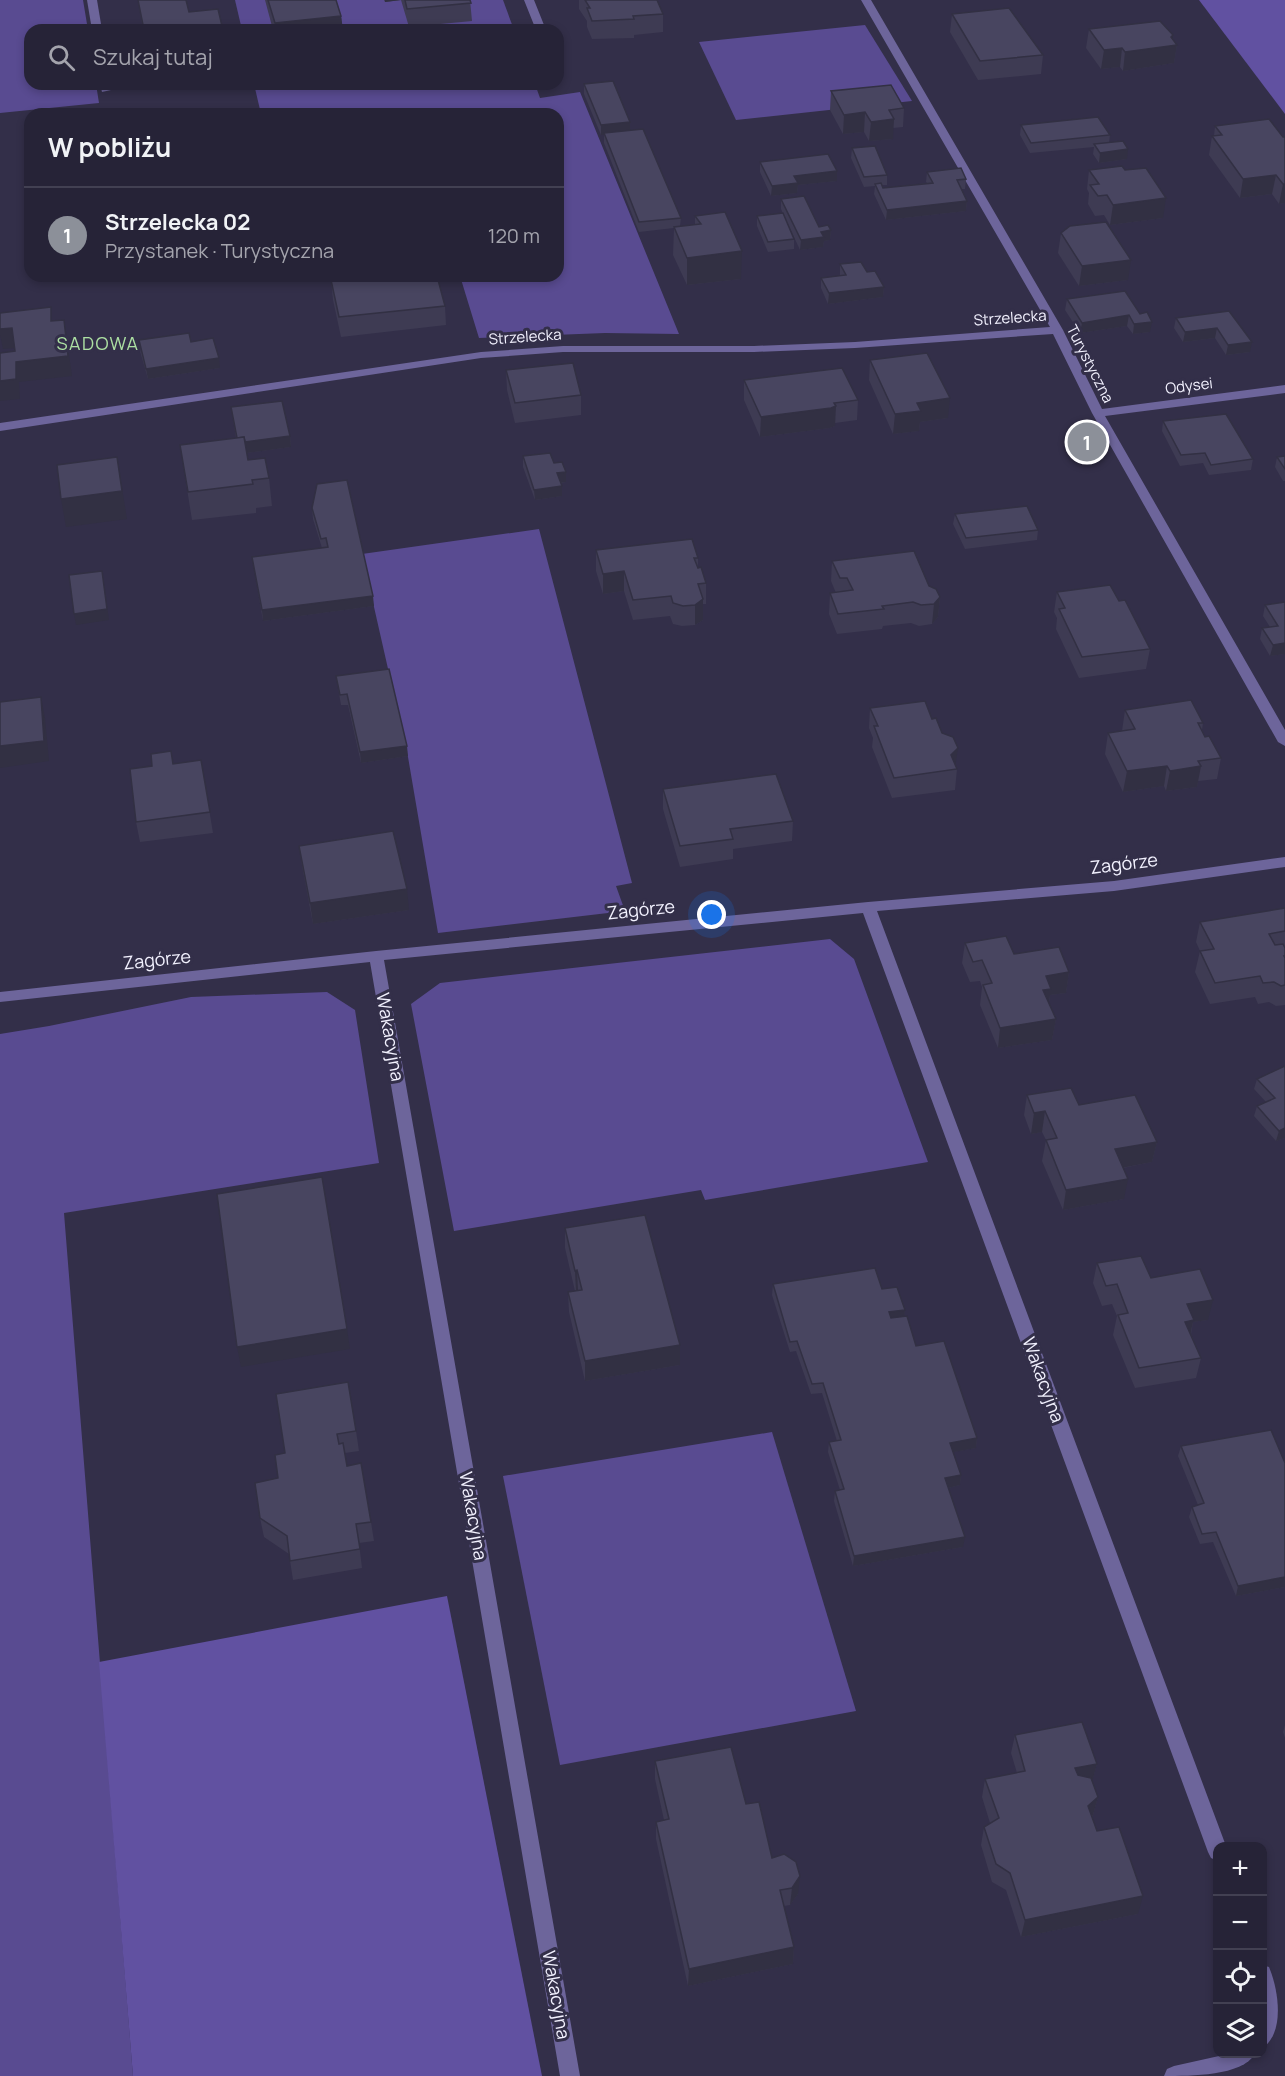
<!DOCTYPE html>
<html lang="pl">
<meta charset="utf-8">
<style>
body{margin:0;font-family:Manrope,sans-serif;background:#2e2b3f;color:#f1f3f6}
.controls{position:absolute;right:18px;bottom:18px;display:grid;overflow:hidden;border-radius:12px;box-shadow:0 3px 9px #0003}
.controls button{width:54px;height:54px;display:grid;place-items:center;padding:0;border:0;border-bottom:2px solid #424052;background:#262337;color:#f1f3f6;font:30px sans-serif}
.you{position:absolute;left:712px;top:915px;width:21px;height:21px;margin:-15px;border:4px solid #fff;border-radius:50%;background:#1a73e8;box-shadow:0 0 0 9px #1a73e833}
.badge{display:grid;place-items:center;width:39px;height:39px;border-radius:50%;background:#8c9099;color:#fff;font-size:20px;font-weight:700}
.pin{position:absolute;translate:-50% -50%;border:3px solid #fff;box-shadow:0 2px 6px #0006}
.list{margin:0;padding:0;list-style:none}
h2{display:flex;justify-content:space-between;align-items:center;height:78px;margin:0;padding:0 24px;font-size:26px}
h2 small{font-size:20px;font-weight:400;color:#a4a4ad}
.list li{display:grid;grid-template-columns:39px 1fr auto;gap:18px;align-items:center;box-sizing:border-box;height:96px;padding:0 24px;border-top:2px solid #424052}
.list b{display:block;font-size:22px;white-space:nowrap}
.list p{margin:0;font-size:20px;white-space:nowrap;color:#a4a4ad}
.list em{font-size:20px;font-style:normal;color:#a4a4ad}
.icon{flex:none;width:33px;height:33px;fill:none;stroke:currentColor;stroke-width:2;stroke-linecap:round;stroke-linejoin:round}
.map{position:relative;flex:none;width:1285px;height:2076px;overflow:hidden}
.search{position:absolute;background:#262337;box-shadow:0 3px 9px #0003;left:24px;top:24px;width:540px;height:66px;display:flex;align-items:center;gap:15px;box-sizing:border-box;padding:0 21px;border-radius:18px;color:#a4a4ad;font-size:22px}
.panel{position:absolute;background:#262337;box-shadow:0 3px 9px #0003;left:24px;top:108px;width:540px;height:174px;border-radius:18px}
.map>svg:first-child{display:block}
.green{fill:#594b91}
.forest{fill:#6151a1}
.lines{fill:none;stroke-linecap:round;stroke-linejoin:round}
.minor{fill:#6d659b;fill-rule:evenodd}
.wall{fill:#3e3b53}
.shaded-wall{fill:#323043}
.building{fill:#484560;stroke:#323043;stroke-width:1.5}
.labels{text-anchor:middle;stroke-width:6;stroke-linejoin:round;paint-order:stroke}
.far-street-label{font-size:15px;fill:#f2f1fe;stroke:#332f49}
.far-quarter-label{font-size:18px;letter-spacing:1.5px;fill:#ade1a3;stroke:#332f49}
.street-label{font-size:18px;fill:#f2f1fe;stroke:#332f49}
</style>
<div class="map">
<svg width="1285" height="2076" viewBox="0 0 1285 2076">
<rect width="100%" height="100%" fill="#332f49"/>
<g class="green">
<polygon points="0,0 83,0 88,30 30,30 30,84 96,84 99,103 0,113"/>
<polygon points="235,0 503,0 514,30 242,30"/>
<polygon points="865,25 912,101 736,120 699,42"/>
<polygon points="254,84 535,84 540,98 580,92 679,334 605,333 479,338 460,276 558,276 558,114 261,114"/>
<polygon points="539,529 632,883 616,886 625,911 438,933 408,757 362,554"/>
<polygon points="830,939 854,959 928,1162 705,1200 701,1190 454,1231 411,1004 440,983"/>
<polygon points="327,992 355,1010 379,1163 64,1213 133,2076 0,2076 0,1034 49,1026 191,997"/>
<polygon points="772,1432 856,1711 560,1765 503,1476"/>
</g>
<g class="forest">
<polygon points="1199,0 1285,0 1285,114"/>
<polygon points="447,1596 542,2076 133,2076 99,1662"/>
</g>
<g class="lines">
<g class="minor">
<polygon points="87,0 97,0 102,30 92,30"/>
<polygon points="524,0 534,0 546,30 536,30"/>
<polygon points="861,0 871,0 1063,330 1102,409 1285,385 1285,393 1105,416 1285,730 1285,746 1278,742 1092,413 1053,334 855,348 754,352 563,352 481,358 0,431 0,423 481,352 563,346 754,346 855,342 1050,327"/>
<polygon points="558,71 563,74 563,78 558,79"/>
<polygon points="100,84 110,84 111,90 102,92"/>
<polygon points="1285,857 1285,867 1114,891 877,911 1226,1846 1218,1846 1218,1861 1211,1858 1208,1852 863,913 384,960 580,2076 560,2076 370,962 0,1002 0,992 376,951 868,902 1114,881"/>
<path d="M1262,1965l7,2c10,24 16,67 -7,81z"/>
<path d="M1228,2054h27c-13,22 -64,22 -91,22l3,-7 7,-3z"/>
</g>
</g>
<g class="wall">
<polygon points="138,0 189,12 222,26 222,30 143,30"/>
<polygon points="265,0 336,0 341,16 343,30 273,30"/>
<polygon points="384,0 470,0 472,21 409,27 401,0 385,2"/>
<polygon points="579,0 657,0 663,14 663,32 634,35 634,38 592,39 587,27 587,21 579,9"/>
<polygon points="952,14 1043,55 1041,74 978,80 950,32"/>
<polygon points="1089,29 1177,45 1174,63 1123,71 1120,67 1101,69 1086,48"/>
<polygon points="584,84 630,122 630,131 681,218 680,226 695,225 695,216 741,279 687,285 673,255 674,228 639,232 604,143 604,134 601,135 584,94"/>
<polygon points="831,91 904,108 903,127 893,128 893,139 869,141 864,132 843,134 830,110"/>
<polygon points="1021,125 1110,135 1109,143 1127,159 1099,163 1093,154 1094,147 1030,153 1020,135"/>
<polygon points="1215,126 1283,137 1285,203 1279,204 1272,194 1240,198 1209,155 1212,136 1214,136"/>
<polygon points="852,148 887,175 887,185 882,185 883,188 927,183 926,182 927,172 966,179 965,189 961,189 967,201 966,211 886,220 874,194 875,186 864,187 851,158"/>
<polygon points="760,162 837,171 837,181 798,185 797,193 771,196 760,172"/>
<polygon points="1089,170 1163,218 1110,225 1104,215 1095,216 1088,204 1089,193 1087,189"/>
<polygon points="781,199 819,227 831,230 830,240 824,241 823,247 800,250 781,209"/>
<polygon points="757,216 794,239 794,249 768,252 757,226"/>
<polygon points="1061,233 1128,280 1079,286 1058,253"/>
<polygon points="840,264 884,287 883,297 828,304 821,288 821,278 840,276"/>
<polygon points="331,280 390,281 445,306 446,325 341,337 333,300"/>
<polygon points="1125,291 1150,332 1133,334 1127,326 1080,333 1065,310 1067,299"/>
<polygon points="1229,311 1250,352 1226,355 1215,338 1183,342 1174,328 1176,318"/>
<polygon points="139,340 191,342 220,368 148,379 140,351"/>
<polygon points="870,360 948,418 920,422 919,431 893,434 869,380"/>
<polygon points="506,370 581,395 581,415 515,423 507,390"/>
<polygon points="744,380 858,400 857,420 835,423 835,426 830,428 760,437 744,400"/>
<polygon points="231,407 290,436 291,447 246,453 248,460 269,478 272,506 256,508 256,513 192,520 180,445 236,438"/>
<polygon points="1163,421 1253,459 1251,470 1209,475 1203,463 1180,466 1162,431"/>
<polygon points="523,456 554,463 566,482 561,483 562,496 535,500 523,467"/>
<polygon points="1285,456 1285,481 1283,481 1275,467 1277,457"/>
<polygon points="312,508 374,606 263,621 252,557 322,548 313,519"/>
<polygon points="955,514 1038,530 1037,540 965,549 953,524"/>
<polygon points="596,550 698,558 698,567 706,583 706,604 703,604 703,620 695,625 682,626 673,624 670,616 633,620 624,591 603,594 596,571"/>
<polygon points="832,561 929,586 940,597 938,617 932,624 919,626 911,623 883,626 882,629 837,634 829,614 830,593 836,593 831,581"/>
<polygon points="1057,592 1119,601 1150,649 1146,669 1079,678 1056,629 1057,618 1054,612"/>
<polygon points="1285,602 1285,654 1270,656 1260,639 1262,628 1270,627 1263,616 1265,605"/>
<polygon points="336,676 408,756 361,763 348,705 341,705"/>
<polygon points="870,708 932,719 957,769 955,790 892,798 872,747 873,738 869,728"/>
<polygon points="1125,710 1203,723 1202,730 1205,737 1221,758 1217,779 1198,781 1197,787 1166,791 1164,786 1123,792 1105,754 1108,733 1122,731"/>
<polygon points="201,760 213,833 140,842 136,822 173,764"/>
<polygon points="663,789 793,821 792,841 733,849 733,859 680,867 663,809"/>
<polygon points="299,846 409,910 313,924 302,866"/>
<polygon points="1285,908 1285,1005 1276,1006 1269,1002 1258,1004 1255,997 1210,1004 1195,972 1200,951 1196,942 1200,922"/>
<polygon points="965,943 1014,954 1069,972 1066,993 1050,995 1049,1003 1056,1019 1052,1040 998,1048 980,1005 982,987 980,981 970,982 962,963"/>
<polygon points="1285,1066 1285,1138 1276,1141 1254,1116 1257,1106 1266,1102 1254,1089 1257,1079"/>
<polygon points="1027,1095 1079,1105 1157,1142 1152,1162 1123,1168 1124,1199 1063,1210 1042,1161 1046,1140 1042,1132 1031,1134 1024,1115"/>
<polygon points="565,1228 680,1345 680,1365 585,1381 569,1312 568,1292 575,1291 565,1248"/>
<polygon points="1097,1263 1151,1278 1208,1320 1193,1322 1191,1334 1201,1358 1196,1378 1135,1388 1113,1335 1117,1316 1112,1304 1102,1306 1093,1283"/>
<polygon points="773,1284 882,1289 905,1310 904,1316 916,1346 977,1438 976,1448 953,1452 961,1475 960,1485 948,1488 963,1547 853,1566 834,1501 835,1491 840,1490 828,1452 829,1442 837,1441 822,1393 811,1394 796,1351 790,1352 772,1295"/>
<polygon points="276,1394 356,1431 359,1451 345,1453 347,1466 371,1522 374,1541 359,1543 362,1568 293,1580 289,1554 264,1537 260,1518 278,1478 285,1453"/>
<polygon points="1181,1446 1285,1463 1285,1587 1236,1596 1213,1542 1200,1544 1189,1517 1192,1507 1198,1505 1178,1456"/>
<polygon points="1285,1725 1285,1738 1283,1732"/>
<polygon points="1015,1735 1097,1764 1092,1781 1098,1797 1093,1815 1092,1817 1097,1831 1138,1914 1021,1937 1006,1890 992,1882 981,1845 984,1827 990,1823 982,1797 985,1779 1017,1773 1011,1753"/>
<polygon points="655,1761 746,1804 772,1858 798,1894 790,1905 784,1906 794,1947 793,1964 688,1986 656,1839 656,1822 664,1820 655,1779"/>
</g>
<g class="shaded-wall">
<polygon points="385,0 401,0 385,2"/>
<polygon points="341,16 343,30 275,30 275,23"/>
<polygon points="1173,35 1172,45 1177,45 1174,63 1123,71 1125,52 1171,37"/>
<polygon points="1122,48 1120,67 1101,69 1104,50"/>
<polygon points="865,112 864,132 843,134 844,115"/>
<polygon points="894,119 893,139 869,141 871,122"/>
<polygon points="630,122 630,132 601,135 601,125"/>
<polygon points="1128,149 1127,159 1099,163 1100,153"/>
<polygon points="837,171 837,181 798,185 797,193 771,196 772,186 794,176"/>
<polygon points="1276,175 1272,194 1240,198 1243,179"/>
<polygon points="1283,184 1285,184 1285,203 1279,204"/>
<polygon points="1166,198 1163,218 1110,225 1113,205"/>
<polygon points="967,201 966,211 886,220 887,210"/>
<polygon points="831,230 830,240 824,241 823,247 800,250 801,240 821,232"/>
<polygon points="742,251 741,279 687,285 687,258"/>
<polygon points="1131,260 1128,280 1079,286 1082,266"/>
<polygon points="884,287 883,297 828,304 829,293"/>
<polygon points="1129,315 1127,326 1080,333 1082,323"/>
<polygon points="64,320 67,340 72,376 19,382 20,399 0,401 0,381 16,362"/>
<polygon points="1152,322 1150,332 1133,334 1134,324"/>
<polygon points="12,328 16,348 3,349 0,335 0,329"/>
<polygon points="1217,328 1215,338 1183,342 1185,332"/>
<polygon points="1252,342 1250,352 1226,355 1228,345"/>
<polygon points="219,358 220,368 148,379 146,369"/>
<polygon points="950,398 948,418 920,422 919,431 893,434 895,414 917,403"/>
<polygon points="836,406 835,426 830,428 760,437 761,417"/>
<polygon points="290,436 291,447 239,454 238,443"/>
<polygon points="117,457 127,519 66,527 61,499"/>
<polygon points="566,472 566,482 558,483 557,473"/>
<polygon points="562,486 562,496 535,500 534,490"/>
<polygon points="102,571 109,620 76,625 74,614"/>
<polygon points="624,571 624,591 603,594 603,574"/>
<polygon points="373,596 374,606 263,621 262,610"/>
<polygon points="940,597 938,617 932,624 934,604"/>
<polygon points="703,599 703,620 695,625 695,605"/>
<polygon points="1285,643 1285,654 1270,656 1273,645"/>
<polygon points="41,697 45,718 49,761 0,768 0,746"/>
<polygon points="407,746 408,756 361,763 360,752"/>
<polygon points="958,748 955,768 951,755"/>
<polygon points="1167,766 1164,786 1123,792 1127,771"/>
<polygon points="1201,766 1197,787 1166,791 1170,771"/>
<polygon points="407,889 409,910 313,924 310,903"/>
<polygon points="1069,972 1066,993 1050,995 1048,1009 1040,1011 1046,976"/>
<polygon points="1056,1019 1052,1040 998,1048 1000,1028"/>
<polygon points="1045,1111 1042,1132 1031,1134 1034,1113"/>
<polygon points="1285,1128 1285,1138 1276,1141 1279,1131"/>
<polygon points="1157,1142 1152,1162 1111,1170 1115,1149"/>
<polygon points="1128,1179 1124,1199 1063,1210 1066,1190"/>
<polygon points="577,1270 578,1290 576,1291 575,1271"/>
<polygon points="1213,1300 1208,1320 1193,1322 1189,1340 1181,1342 1187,1304"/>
<polygon points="905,1310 904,1320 888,1323 889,1312"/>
<polygon points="347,1329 350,1349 241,1367 237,1347"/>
<polygon points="680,1345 680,1365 585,1381 585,1361"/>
<polygon points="977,1438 976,1448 949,1453 950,1443"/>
<polygon points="961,1475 960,1485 944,1489 945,1478"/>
<polygon points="965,1537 963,1547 853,1566 854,1556"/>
<polygon points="1285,1577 1285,1587 1236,1596 1238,1586"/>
<polygon points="1097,1764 1092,1782 1071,1786 1075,1768"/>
<polygon points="1098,1797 1093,1815 1084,1824 1088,1806"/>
<polygon points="800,1876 798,1894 790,1905 792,1888"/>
<polygon points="1143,1896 1138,1914 1021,1937 1025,1920"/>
<polygon points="794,1947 793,1964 688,1986 689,1969"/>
</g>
<g class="building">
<polygon points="138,0 186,0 189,12 218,9 222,26 192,29 192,30 144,30"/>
<polygon points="268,0 336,0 341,16 275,23"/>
<polygon points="405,0 470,0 471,3 407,9"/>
<polygon points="585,0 657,0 663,14 633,16 634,19 592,21 587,8 590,8"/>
<polygon points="1009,8 1043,55 980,61 952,14"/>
<polygon points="1160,21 1173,35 1171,37 1177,45 1125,52 1122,48 1104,50 1089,29"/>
<polygon points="613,81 630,122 601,125 584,84"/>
<polygon points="891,85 904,108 889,110 894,119 871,122 865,112 844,115 831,91"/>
<polygon points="1098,117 1110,135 1031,143 1021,125"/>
<polygon points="1269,119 1283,137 1285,137 1285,184 1283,184 1276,175 1243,179 1212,136 1222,135 1215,126"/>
<polygon points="643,129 681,218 639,222 604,133"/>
<polygon points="1123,141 1128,149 1100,153 1094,144"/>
<polygon points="875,146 887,175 864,177 852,148"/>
<polygon points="828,154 837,171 794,176 798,183 772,186 760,162"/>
<polygon points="1122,166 1125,170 1146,168 1166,198 1113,205 1107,195 1098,196 1090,185 1099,184 1089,170"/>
<polygon points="961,168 966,179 957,180 967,201 887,210 875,184 881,183 883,188 933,183 927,172"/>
<polygon points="804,196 819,227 828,225 831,230 821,232 824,237 801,240 781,199"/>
<polygon points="725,212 742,251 687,258 674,227 701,224 695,216"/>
<polygon points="783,213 794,239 768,242 757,216"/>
<polygon points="1106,222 1131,260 1082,266 1061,233 1070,226"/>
<polygon points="861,262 867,272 875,271 884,287 829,293 821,278 846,275 840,264"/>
<polygon points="374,276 389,276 390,281 437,276 445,306 339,317 331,280"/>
<polygon points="1125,291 1140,314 1147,312 1152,322 1134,324 1129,315 1082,323 1067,299"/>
<polygon points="51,307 51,321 64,320 68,356 16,362 16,379 0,381 0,353 15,351 12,328 0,329 0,313"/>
<polygon points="1229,311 1252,342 1228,345 1217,328 1185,332 1176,318"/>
<polygon points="189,333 191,342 213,338 219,358 146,369 139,340"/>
<polygon points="927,353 950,398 917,403 921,411 895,414 870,360"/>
<polygon points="573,363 581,395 515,403 506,370"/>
<polygon points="842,368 858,400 834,403 836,406 831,408 761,417 744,380"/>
<polygon points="282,401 290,436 245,442 244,437 237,438 231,407"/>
<polygon points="1226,414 1253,459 1211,465 1205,453 1181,455 1163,421"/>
<polygon points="244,437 248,460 265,458 269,478 252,480 253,484 188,492 180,445"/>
<polygon points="550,453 554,463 562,462 566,472 557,473 562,486 534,490 523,456"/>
<polygon points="1285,456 1285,469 1277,457"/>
<polygon points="117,457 122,491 61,499 57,465"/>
<polygon points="347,480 373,596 262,610 252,557 328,547 326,538 321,539 312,508 317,484"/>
<polygon points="1027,506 1038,530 966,538 955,514"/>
<polygon points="692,539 698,558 694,558 698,568 701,567 706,583 698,584 703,599 695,605 683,606 673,603 671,596 633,600 624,571 603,574 596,550"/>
<polygon points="914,551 929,586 936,589 940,597 934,604 921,605 913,602 882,606 884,609 838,614 830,593 853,590 847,578 840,578 832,561"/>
<polygon points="102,571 107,609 74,614 69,575"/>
<polygon points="1110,585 1119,601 1125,600 1150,649 1082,657 1059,609 1065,608 1057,592"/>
<polygon points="1285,602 1285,643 1273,645 1262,628 1278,626 1265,605"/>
<polygon points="389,669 407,746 360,752 347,694 340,695 336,676"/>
<polygon points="41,697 44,741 0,746 0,702"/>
<polygon points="1191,700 1203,723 1198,723 1205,737 1209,736 1221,758 1198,761 1201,766 1170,771 1167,766 1127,771 1108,733 1135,729 1125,710"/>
<polygon points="925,701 932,719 936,718 942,733 953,737 958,748 951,755 957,769 894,778 874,726 878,726 870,708"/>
<polygon points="171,751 173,764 201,760 210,812 136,822 130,769 152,766 151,754"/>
<polygon points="776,774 793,821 730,829 733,839 680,846 663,789"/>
<polygon points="393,831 407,889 310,903 299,846"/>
<polygon points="1285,908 1285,931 1269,934 1275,945 1283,944 1285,948 1285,956 1284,956 1285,958 1285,985 1281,986 1274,982 1263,983 1260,976 1215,983 1200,951 1214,949 1200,922"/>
<polygon points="1006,936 1014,954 1059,947 1069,972 1046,976 1051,989 1043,990 1056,1019 1000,1028 983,985 992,983 982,960 973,962 965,943"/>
<polygon points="1285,1066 1285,1128 1279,1131 1257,1106 1275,1098 1257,1079"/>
<polygon points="1071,1088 1079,1105 1135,1095 1157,1142 1115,1149 1128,1179 1066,1190 1046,1140 1057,1138 1045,1111 1034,1113 1027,1095"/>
<polygon points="322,1177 347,1329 237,1347 217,1194"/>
<polygon points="645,1215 680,1345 585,1361 568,1292 582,1290 577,1270 575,1271 565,1228"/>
<polygon points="1141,1256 1151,1278 1200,1269 1213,1300 1187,1304 1194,1320 1185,1322 1201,1358 1139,1368 1118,1315 1128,1313 1117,1284 1106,1286 1097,1263"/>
<polygon points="875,1268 882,1289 897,1287 905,1310 889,1312 891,1318 907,1316 916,1346 944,1341 977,1438 950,1443 961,1475 945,1478 965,1537 854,1556 835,1491 844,1489 829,1442 841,1440 823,1383 812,1384 797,1341 790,1342 773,1284"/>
<polygon points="348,1382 356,1431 337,1434 339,1444 343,1443 347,1466 361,1463 371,1522 356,1524 360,1549 290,1561 287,1536 260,1518 255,1483 278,1478 275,1455 285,1453 276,1394"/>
<polygon points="1271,1430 1285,1463 1285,1577 1238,1586 1216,1532 1202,1534 1192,1507 1204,1503 1181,1446"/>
<polygon points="1082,1722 1097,1764 1075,1768 1078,1775 1091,1778 1098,1797 1088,1806 1097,1831 1119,1827 1143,1896 1025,1920 1010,1873 996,1864 984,1827 999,1818 985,1779 1025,1771 1015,1735"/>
<polygon points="731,1747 746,1804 759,1802 772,1858 784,1854 796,1862 800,1876 792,1888 780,1890 794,1947 689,1969 656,1822 669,1819 655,1761"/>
</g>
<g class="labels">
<g class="far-street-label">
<text transform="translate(1010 318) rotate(-4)" y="5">Strzelecka</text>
<text transform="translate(525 337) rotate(-4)" y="5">Strzelecka</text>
<text transform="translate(1090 364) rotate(63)" y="5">Turystyczna</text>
<text transform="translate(1189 386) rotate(-7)" y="5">Odysei</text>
</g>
<g class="far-quarter-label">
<text x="98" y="350">SADOWA</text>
</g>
<g class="street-label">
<text transform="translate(1124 864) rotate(-7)" y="6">Zagórze</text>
<text transform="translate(641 910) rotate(-6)" y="6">Zagórze</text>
<text transform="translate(157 960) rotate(-6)" y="6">Zagórze</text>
<text transform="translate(390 1037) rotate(80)" y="6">Wakacyjna</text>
<text transform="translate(1043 1380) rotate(70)" y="6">Wakacyjna</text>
<text transform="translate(473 1516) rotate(80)" y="6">Wakacyjna</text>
<text transform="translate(556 1995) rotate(80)" y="6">Wakacyjna</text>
</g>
</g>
</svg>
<div class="controls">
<button>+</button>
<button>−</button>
<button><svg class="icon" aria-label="locate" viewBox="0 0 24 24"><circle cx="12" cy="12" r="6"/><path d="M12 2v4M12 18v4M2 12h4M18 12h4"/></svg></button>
<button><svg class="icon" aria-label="layers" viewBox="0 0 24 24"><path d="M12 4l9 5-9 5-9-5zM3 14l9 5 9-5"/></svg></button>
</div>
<div class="you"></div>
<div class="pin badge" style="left:1087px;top:442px">1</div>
<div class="search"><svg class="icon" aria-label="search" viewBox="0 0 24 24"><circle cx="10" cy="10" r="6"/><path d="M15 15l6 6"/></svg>Szukaj tutaj</div>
<section class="panel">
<h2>W pobliżu<small></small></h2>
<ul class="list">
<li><span class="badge">1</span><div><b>Strzelecka 02</b><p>Przystanek · Turystyczna</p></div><em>120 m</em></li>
</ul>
</section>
</div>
